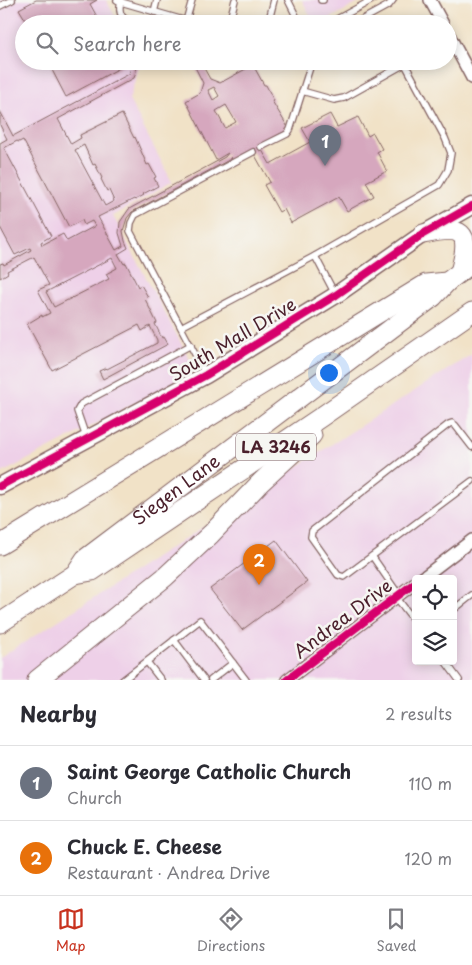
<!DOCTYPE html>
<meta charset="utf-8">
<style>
body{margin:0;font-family:"Playpen Sans",sans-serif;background:#f7f7f7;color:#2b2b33}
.controls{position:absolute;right:15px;bottom:15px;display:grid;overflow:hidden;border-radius:5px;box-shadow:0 2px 12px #0003}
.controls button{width:45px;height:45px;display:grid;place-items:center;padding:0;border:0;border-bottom:1px solid #e1e1e2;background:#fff;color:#2b2b33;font:25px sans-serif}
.you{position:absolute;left:328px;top:372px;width:18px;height:18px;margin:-12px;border:4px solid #fff;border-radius:50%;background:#1a73e8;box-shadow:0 0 0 8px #1a73e833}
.badge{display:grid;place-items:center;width:32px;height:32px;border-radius:50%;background:#c8321e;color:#fff;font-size:16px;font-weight:700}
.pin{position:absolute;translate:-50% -41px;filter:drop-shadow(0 1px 2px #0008)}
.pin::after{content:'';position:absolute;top:26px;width:18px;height:15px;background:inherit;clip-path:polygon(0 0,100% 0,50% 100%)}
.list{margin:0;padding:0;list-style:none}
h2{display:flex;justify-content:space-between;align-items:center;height:65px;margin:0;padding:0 20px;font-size:21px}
h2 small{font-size:16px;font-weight:400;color:#7c7c81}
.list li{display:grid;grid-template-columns:32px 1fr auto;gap:15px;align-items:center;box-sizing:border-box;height:75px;padding:0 20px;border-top:1px solid #e1e1e2}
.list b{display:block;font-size:19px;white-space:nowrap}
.list p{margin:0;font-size:16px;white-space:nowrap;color:#7c7c81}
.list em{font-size:16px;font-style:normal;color:#7c7c81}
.icon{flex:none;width:28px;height:28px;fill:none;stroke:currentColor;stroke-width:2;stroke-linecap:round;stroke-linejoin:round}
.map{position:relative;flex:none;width:472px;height:680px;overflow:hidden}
.search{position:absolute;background:#fff;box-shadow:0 2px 12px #0003;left:15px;right:15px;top:15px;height:55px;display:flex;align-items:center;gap:12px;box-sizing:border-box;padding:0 18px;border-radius:28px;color:#7c7c81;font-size:19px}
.sheet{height:215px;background:#fff}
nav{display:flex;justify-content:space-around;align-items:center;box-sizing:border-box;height:70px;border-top:1px solid #e1e1e2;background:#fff;font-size:14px;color:#7c7c81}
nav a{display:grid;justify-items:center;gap:2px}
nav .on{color:#c8321e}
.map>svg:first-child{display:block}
.built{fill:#eed0e8;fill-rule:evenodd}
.building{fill:#d6a7be;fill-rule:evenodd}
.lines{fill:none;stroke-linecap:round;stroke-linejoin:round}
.lane-casing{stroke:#846362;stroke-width:8}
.street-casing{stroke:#846362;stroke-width:14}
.secondary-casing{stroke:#846362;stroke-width:19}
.primary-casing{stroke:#846362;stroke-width:21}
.lane{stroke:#fff;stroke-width:5.5}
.street{stroke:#fff;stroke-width:11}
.secondary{stroke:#fff;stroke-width:16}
.primary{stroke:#fff;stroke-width:19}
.cycleway-casing{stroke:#f6f6f2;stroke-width:11}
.cycleway{stroke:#d6006c;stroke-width:8}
.labels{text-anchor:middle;stroke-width:5;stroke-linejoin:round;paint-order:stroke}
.shield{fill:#f6f6f2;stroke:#7e6067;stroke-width:1}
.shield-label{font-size:16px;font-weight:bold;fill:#4a1f2b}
.street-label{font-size:18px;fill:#4a1f2b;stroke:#f6f6f2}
</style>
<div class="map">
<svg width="472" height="680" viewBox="0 0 472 680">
<rect width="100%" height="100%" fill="#f6f6f2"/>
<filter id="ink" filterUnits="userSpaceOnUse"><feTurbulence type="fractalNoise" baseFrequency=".02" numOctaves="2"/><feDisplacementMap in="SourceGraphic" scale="10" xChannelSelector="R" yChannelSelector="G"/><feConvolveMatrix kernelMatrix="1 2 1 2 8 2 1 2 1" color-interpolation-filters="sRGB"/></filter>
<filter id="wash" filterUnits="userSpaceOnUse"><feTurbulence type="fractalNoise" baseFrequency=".0096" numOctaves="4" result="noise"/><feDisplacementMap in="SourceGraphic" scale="20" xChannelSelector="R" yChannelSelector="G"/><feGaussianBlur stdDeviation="1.12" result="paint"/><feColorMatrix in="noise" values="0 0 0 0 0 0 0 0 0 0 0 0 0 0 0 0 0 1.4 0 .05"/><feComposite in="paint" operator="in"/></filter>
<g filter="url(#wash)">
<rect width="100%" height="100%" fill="#f1e2c7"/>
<g class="built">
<polygon points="0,0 106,0 118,22 124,24 24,24 24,61 141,61 129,100 172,182 113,216 196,371 0,474"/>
<polygon points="302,0 364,0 319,24 315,24"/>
<path d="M472,354v326h-472v-22zM416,579h37v82h-37z"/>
</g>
<g id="blocks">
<g class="building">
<polygon points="36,0 97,0 90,4 101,24 68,24 67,20 60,24 28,24 19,9"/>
<polygon points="64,61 126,61 127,64 66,97 51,68"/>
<path d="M133,61h6l-5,17 -76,41 13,25 10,-6 -1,-3 42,-21 12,24 1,-1 12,28 2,-1 7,13 -2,1 4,8 -15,8 1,1 -9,5 -1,-1 -36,18 18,33 7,-4 -4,-13 1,-11 9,-13 96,-52 3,-4 -12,7 -30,-59 14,-8 3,-10 -11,-22h8l10,18 10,4 33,-18 11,20h2l8,16h-2l17,28 -30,16 11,19 40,-22 -8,-14 28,-14 7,13 21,-10 10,19 5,-3 9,16 -5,3 10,19 -21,11 8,14 -27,15 -8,-14 -48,26 -7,-14 -5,3 -15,-27 6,-3 -18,-32 -20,10 -1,-3 -2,3 -97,52 -5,6 -4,13 2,10 3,7 -10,6 6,10 2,-1 12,24 3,-2 7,12 -3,2 12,24 -2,1 7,14 2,-1 4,7 -65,35 -4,-8 7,-3 1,1 50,-26v-3l-7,-14 -8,5 -3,-6 -87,45 -25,-46 15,-9v2l8,-4 -12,-23 11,-5 -15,-28 -27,14 1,2 -8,5v-14l3,-1 1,2 27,-15 -1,-2 -15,7 -15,-28v-84l7,-4 -7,-14v-14l13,25 116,-62zM214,87l5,9 -6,4 -5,-10zM226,105l10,17 -11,6 -9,-17zM23,140l46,87 13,-7 2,5 8,-4 3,5 -28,15 -4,-7 -21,11 -1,-3 10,-6 -47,-88 13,-7 2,1zM84,145l9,20 2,-1 7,14 -1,1 6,12 2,-1 5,11 -9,5 -30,-56zM112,258l5,10 -11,6 3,5 -55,28 -8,-15z"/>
<polygon points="276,540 307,582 242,630 210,589"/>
</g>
</g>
</g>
<g filter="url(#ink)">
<use href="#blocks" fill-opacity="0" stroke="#846362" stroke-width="1"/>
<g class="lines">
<g class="lane-casing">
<g id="lane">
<polyline points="117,0 121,2 197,24"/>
<polyline points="288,0 300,24"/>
<polyline points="321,0 323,0"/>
<path d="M121,1c-4,14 2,19 15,23"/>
<polyline points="0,6 12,0"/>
<polyline points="154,12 157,0"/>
<polyline points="186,21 192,0"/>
<polyline points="229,24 235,0"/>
<polyline points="268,24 274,0"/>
<polyline points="328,24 372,0"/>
<polyline points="354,24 389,5 393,0"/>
<polyline points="312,64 322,66 338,61"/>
<polyline points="302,91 334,100 344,98 410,61"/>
<polyline points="261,147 287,134 290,130 312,61"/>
<polyline points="315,256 335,294"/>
<polyline points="181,327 315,256 439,185 448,170 451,153 445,138 405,64"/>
<polyline points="205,373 130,231 131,223 135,215 253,152"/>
<polyline points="86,437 77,411 81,404 191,345"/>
<polyline points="472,447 455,425 452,423 449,424 312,531 311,537 338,575 344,577 472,481"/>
<polyline points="372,556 399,595"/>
<polyline points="396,597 416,623"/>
<polyline points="453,610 472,595"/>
<polyline points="174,640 204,680"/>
<polyline points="445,661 459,680"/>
<polyline points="147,662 161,680"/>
<polyline points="123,680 200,620 246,680"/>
<polyline points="211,680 233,663"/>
</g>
</g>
<g class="street-casing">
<g id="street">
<polyline points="430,0 443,24"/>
<polyline points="448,33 472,78"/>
<polyline points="421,579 472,540"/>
<polyline points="287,680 416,582"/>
</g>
</g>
<g class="secondary-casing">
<polyline id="secondary" points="0,486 206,375 336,295 423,234 472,206"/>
</g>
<g class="primary-casing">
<g id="primary">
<path d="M423,234c39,-8 49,-5 37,38"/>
<polyline points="0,545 426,284 447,282"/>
<polyline points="75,574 92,571 321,417 472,312"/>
<path id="s1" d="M0,623l75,-49 10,-15 348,-262 14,-15 25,-19"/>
<polyline points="37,680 165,577 211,534 261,482 312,435"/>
</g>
</g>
<use href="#lane" class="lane"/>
<use href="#street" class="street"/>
<use href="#secondary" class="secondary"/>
<use href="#primary" class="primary"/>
<g class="cycleway-casing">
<g id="cycleway">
<polyline points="0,486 206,375 336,295 423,234 472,206"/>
<polyline points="287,680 416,582"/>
</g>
</g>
<use href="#cycleway" class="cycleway"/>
</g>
</g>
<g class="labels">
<rect class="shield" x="236" y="433.5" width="80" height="27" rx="4"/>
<g class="shield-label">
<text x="276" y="453">LA 3246</text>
</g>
<g class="street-label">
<text transform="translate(233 340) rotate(-31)" y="6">South Mall Drive</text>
<text dy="6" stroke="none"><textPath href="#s1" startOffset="222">Siegen Lane</textPath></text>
<text transform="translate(343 619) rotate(-37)" y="6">Andrea Drive</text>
</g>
</g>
</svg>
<div class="controls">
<button><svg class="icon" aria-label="locate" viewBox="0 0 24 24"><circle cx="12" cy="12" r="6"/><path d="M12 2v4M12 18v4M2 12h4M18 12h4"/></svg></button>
<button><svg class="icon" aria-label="layers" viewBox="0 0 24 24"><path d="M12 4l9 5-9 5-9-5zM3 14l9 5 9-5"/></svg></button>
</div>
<div class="you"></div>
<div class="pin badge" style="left:325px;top:166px;background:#6b7280">1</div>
<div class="pin badge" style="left:259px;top:585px;background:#e8710a">2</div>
<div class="search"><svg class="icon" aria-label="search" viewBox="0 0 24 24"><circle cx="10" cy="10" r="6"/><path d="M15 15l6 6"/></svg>Search here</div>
</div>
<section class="sheet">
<h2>Nearby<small>2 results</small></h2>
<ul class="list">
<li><span class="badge" style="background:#6b7280">1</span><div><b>Saint George Catholic Church</b><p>Church</p></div><em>110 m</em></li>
<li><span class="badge" style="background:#e8710a">2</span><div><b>Chuck E. Cheese</b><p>Restaurant · Andrea Drive</p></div><em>120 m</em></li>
</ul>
</section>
<nav>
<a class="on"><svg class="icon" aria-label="map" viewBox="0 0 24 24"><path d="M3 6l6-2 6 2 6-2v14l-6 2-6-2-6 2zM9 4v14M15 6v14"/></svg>Map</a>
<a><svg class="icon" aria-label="directions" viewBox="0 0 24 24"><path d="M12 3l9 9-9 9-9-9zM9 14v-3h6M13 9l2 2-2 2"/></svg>Directions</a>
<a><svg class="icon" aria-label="saved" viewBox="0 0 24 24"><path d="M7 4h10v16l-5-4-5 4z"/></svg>Saved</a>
</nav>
